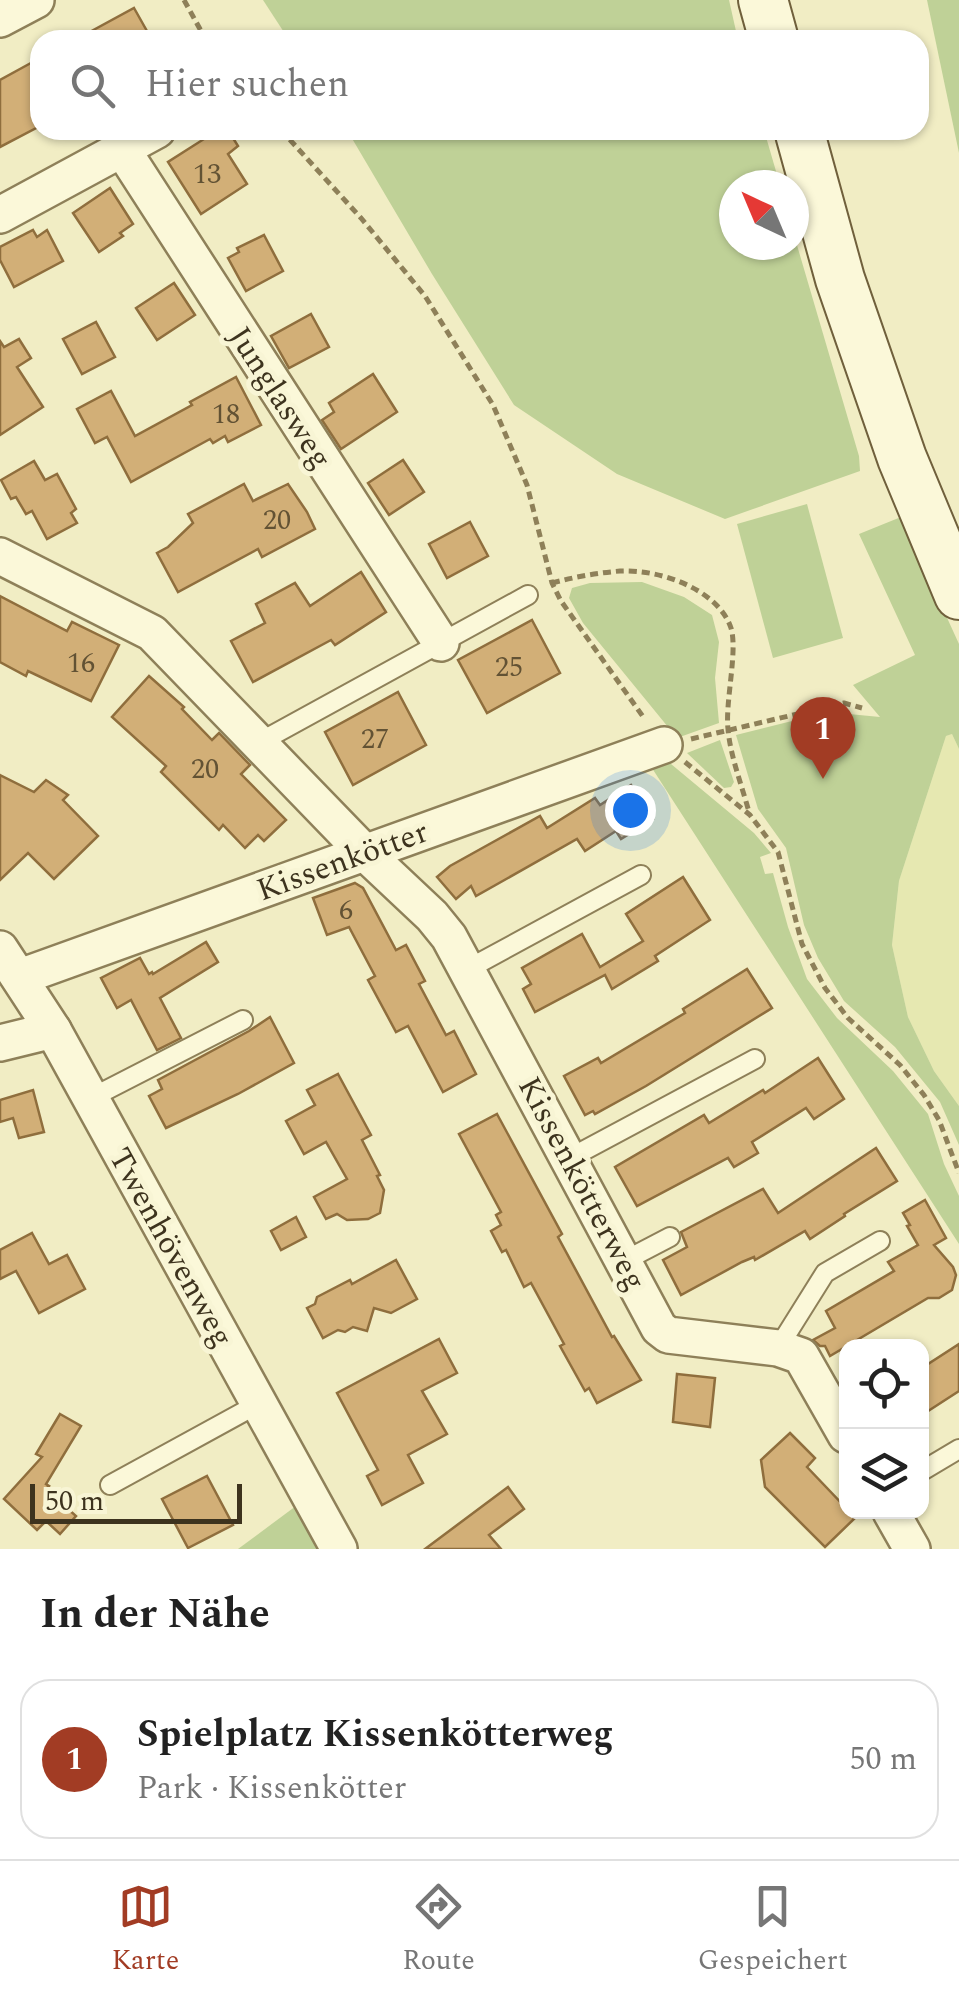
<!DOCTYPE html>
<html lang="de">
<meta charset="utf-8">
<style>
body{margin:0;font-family:Spectral,serif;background:#f6f6f6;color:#222}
.controls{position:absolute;right:30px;bottom:30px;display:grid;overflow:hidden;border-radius:20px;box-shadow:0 2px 8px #0004}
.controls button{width:90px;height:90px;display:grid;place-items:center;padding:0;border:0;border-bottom:2px solid #e0e0e0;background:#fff;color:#222;font:50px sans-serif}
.compass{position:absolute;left:719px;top:170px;width:90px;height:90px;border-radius:50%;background:#fff;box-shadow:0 2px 8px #0004;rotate:316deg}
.scale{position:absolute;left:30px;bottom:25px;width:212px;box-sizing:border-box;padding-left:10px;border:5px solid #3d331e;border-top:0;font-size:28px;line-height:35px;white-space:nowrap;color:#3d331e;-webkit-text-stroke:8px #f8f5d5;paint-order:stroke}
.you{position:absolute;left:630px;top:810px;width:35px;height:35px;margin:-25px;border:8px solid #fff;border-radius:50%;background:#1a73e8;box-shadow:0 0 0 15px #1a73e833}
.badge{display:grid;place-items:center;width:65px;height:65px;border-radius:50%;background:#a23c24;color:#fff;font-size:32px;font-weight:700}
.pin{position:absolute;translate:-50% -82px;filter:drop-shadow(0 2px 5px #0008)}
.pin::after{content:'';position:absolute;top:52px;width:35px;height:30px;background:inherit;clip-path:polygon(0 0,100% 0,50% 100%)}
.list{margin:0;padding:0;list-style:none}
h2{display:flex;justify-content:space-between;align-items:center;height:130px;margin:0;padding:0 40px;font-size:42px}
h2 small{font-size:32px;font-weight:400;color:#767676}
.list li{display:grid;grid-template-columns:65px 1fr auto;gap:30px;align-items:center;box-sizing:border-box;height:160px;margin:0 20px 20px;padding:0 20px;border:2px solid #e0e0e0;border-radius:30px}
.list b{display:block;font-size:38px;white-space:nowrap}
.list p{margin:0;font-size:32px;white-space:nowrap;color:#767676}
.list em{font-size:32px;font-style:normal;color:#767676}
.icon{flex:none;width:55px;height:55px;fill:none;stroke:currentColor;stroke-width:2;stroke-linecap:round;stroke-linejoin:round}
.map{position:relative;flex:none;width:959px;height:1549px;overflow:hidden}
.search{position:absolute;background:#fff;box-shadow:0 2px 8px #0004;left:30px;right:30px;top:30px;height:110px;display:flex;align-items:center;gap:25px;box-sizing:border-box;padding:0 35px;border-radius:30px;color:#767676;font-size:38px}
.sheet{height:310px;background:#fff}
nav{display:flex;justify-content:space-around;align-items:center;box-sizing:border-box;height:140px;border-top:2px solid #e0e0e0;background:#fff;font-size:28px;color:#767676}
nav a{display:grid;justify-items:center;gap:5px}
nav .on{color:#a23c24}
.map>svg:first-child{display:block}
.farmland{fill:#e6e8b1}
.green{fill:#bfd197}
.building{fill:#d2af77;stroke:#8f6e3d;stroke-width:2.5}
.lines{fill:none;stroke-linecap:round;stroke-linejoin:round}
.lane-casing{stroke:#8e8059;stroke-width:22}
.street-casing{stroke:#8e8059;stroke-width:40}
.secondary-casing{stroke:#70603c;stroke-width:52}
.path{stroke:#8e8059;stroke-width:5;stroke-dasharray:8 5;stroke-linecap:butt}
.lane{stroke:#fbf8d9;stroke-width:18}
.street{stroke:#fbf8d9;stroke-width:35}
.secondary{stroke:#fbf8d9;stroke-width:48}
.labels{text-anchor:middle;stroke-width:10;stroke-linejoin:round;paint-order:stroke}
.number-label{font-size:28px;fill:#625234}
.street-label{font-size:32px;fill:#3d331e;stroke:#f8f5d5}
</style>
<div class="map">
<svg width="959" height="1549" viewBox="0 0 959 1549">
<rect width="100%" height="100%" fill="#f1edc4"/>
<polygon class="farmland" points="952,734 959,749 959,1106 934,1071 908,1017 892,945 899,881 946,736"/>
<g class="green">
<polygon points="263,0 729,0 738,40 289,40"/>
<polygon points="927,0 959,0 959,153"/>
<polygon points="347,130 764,130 780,185 734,185 734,245 794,245 794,235 859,456 860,471 725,519 617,474 514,405 432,274"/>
<polygon points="807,504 843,638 773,658 737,524"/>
<polygon points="901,517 959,644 959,749 952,734 946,736 899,881 892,945 908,1017 934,1071 959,1106 959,1145 940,1102 895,1047 844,1001 818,958 804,925 786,848 758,809 736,735 828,712 880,717 853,685 915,655 859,534"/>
<polygon points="642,582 684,597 712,615 719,642 715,678 719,723 677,738 583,623 569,598 572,588 590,583"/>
<polygon points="720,740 734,782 731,787 724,788 687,753"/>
<polygon points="665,759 754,833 771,853 760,857 765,874 773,873 788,927 807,979 837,1018 893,1071 928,1114 944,1164 959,1196 959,1244 650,765"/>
<polygon points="296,1506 323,1549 238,1549"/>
</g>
<g class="building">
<polygon points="134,8 152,40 75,40"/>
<polygon points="40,58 40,126 0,147 0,80"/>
<polygon points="198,130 228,130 238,146 228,154 247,184 201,214 168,162 204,139"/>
<polygon points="110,188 133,224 120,233 123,236 99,252 73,213"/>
<polygon points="33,230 37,237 47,230 63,261 14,287 0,260 0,247"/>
<polygon points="264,235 283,271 246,291 228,258 239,252 237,248"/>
<polygon points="174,283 195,315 157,340 136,308"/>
<polygon points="311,314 329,347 289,368 271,336"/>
<polygon points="96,322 115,357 82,374 63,339"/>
<polygon points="19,339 31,358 17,367 43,407 0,435 0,341 4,347"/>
<polygon points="373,374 397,412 341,449 322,420 334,412 329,403"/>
<polygon points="236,377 261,425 228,442 225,436 213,443 210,439 131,482 107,437 95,443 77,409 111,391 135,436 192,405 190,402"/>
<polygon points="403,460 424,492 389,515 368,483"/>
<polygon points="34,461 45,480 57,474 76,509 71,513 77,523 47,539 32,511 26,514 16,497 11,499 1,480"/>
<polygon points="244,484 253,501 288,484 307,512 315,529 262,557 258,549 178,592 157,553 168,547 193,523 188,514"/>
<polygon points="470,522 488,556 447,578 429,544"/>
<polygon points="361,572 386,612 335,645 331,640 253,682 231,641 265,623 256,604 295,583 310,606"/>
<polygon points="0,596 67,631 72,622 119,645 91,701 28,671 26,676 0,662"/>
<polygon points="532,620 560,673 487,713 458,660"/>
<polygon points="149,676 184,707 182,709 212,740 219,733 250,765 241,774 286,820 264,841 258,835 245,848 223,825 219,830 161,772 166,766 112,717"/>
<polygon points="398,692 426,745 353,785 325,732"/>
<polygon points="0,775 34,792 46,780 68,795 63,800 98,836 54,879 28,853 0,880"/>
<polygon points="631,785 653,819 621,839 616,831 585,851 577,839 476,896 471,886 456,899 437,877 450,866 540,816 547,828 595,798 600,805"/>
<polygon points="683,877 710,920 655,956 658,961 612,989 605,975 535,1012 523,989 531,984 522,968 582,934 600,967 643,941 626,914"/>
<polygon points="355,883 363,888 396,950 406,945 425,981 419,984 446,1035 454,1031 476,1074 443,1092 408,1026 396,1032 368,980 375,976 349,927 327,935 313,898"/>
<polygon points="206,942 218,962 160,998 181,1038 157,1050 131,1000 117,1008 101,978 140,958 149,974 152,972 153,974"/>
<polygon points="747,969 772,1008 646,1086 595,1114 593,1111 585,1115 564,1076 598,1058 601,1063 685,1013 683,1009"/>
<polygon points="270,1017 294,1063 238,1094 166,1128 149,1096 162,1089 158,1080 249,1031"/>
<polygon points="818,1058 844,1099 814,1119 806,1108 752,1142 758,1153 734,1167 728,1158 637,1206 615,1167 704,1115 709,1123 763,1090 765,1093"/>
<polygon points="338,1074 371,1135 362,1140 380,1175 377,1176 384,1190 380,1213 368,1219 347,1220 337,1214 326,1219 314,1197 347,1179 326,1142 304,1154 286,1121 315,1105 307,1090"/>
<polygon points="33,1090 44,1132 19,1138 13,1118 0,1122 0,1100"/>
<polygon points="497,1114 562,1234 558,1237 612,1337 614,1336 641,1380 597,1403 589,1388 585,1391 560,1346 564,1344 531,1283 524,1287 506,1250 502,1252 491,1231 501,1225 496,1215 501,1212 459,1134"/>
<polygon points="876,1148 897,1181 844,1214 845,1216 810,1239 805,1231 755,1260 754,1257 742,1262 681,1295 663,1260 687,1247 681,1232 763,1189 778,1213"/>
<polygon points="925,1200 946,1238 934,1245 953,1267 956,1275 952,1290 939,1298 928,1298 830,1356 825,1346 820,1346 813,1340 835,1328 826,1311 894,1271 888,1262 918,1245 907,1226 910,1225 903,1213"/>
<polygon points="296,1217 306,1237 281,1250 271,1231"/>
<polygon points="32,1233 49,1264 67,1255 85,1289 39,1313 16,1271 0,1279 0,1250"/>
<polygon points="396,1260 417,1299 391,1313 374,1308 367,1331 353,1327 345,1332 338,1330 323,1338 307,1308 315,1304 317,1297 350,1280 352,1284"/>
<polygon points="439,1339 457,1373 422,1391 447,1434 408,1455 423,1483 382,1505 367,1476 378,1470 337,1393"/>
<polygon points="959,1344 959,1391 922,1415 922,1368"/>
<polygon points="677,1374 715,1378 710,1427 673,1422"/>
<polygon points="60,1414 81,1426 46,1484 49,1486 46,1489 76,1516 60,1534 46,1521 37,1530 4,1499 42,1457 36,1454"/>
<polygon points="790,1433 815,1458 807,1467 846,1508 846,1512 850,1512 856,1517 825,1547 765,1487 761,1460"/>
<polygon points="207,1476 233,1525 188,1548 162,1499"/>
<polygon points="508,1487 524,1509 489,1535 501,1549 425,1549"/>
</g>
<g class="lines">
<g class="lane-casing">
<g id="lane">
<polyline points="260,742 528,595"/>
<polyline points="468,969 641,875"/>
<polyline points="91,1098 243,1020"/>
<polyline points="570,1158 755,1059"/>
<polyline points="624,1261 670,1237"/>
<polyline points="778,1348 825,1273 880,1241"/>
<polyline points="922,1471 959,1449"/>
<polyline points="110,1485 258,1404"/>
</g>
</g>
<g class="street-casing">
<g id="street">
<polyline points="0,19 36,0"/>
<polyline points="122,149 441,643"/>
<polyline points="0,215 157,130"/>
<polyline points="0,556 152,633 364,852 432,916 449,937 659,1328 668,1335 778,1348 801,1356 846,1435"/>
<polyline points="0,949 53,1030 339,1549"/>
<polyline points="20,977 664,745"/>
<polyline points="0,1043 53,1030"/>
<polyline points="891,1512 912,1549"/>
</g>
</g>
<g class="secondary-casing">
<g id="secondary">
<polyline points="763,0 774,40"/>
<polyline points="799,130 840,279 902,458 959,595"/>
</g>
</g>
<g class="path">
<polyline points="184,0 206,40"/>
<polyline points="281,130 361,218 425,296 493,405 527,485 552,583 561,601 644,718"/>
<path d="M552,583c22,-6 45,-10 68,-12 39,-2 98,18 111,57 7,23 -6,74 -3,101 2,26 14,57 21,83"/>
<polyline points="691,739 844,703 862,708"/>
<polyline points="685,762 750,815 778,852 802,944 825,988 848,1018 900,1065 924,1095 939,1120 959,1173"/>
</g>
<use href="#lane" class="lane"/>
<use href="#street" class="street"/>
<use href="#secondary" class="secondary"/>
</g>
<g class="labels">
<g class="number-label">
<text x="207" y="183">13</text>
<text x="226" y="423">18</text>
<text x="277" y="529">20</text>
<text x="81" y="672">16</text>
<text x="509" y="676">25</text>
<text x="375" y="748">27</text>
<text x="205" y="778">20</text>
<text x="346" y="919">6</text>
</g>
<g class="street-label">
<text transform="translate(281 397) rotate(57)" y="11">Junglasweg</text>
<text transform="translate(342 860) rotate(-20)" y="11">Kissenkötter</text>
<text transform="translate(583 1183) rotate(62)" y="11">Kissenkötterweg</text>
<text transform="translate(172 1247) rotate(61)" y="11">Twenhövenweg</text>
</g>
</g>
</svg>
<div class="controls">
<button><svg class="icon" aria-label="locate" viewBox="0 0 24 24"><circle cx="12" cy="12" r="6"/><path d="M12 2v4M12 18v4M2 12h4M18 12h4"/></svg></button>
<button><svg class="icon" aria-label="layers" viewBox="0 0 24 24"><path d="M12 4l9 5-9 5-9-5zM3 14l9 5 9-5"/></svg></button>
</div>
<svg class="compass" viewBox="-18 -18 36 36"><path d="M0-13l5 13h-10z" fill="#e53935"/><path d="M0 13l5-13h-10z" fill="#767676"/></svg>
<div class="scale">50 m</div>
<div class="you"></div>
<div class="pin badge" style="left:823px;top:779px">1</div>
<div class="search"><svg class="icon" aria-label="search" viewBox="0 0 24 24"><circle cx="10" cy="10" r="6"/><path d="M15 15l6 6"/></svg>Hier suchen</div>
</div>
<section class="sheet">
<h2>In der Nähe<small></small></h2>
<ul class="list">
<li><span class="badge">1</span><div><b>Spielplatz Kissenkötterweg</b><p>Park · Kissenkötter</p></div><em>50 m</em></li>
</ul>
</section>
<nav>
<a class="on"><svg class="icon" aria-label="map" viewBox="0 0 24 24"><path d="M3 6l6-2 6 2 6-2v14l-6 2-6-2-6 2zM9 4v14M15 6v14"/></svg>Karte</a>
<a><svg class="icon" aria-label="directions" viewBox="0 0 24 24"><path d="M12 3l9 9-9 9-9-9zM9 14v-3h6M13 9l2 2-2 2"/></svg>Route</a>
<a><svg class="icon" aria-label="saved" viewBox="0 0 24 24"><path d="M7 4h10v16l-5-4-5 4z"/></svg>Gespeichert</a>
</nav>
